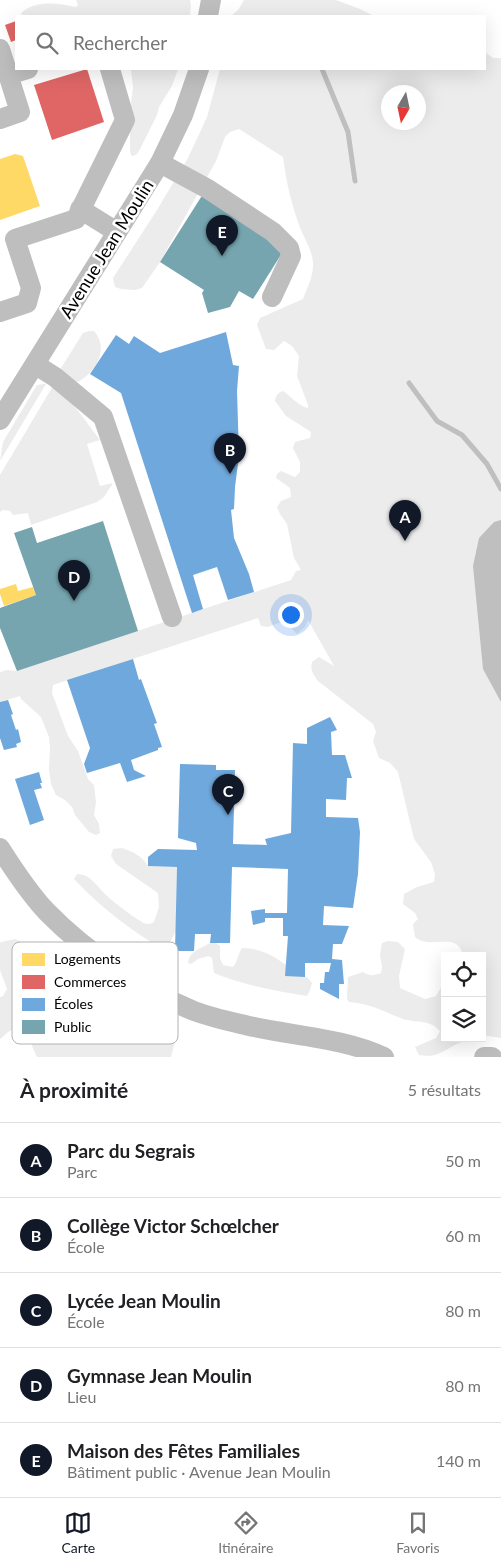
<!DOCTYPE html>
<html lang="fr">
<meta charset="utf-8">
<style>
body{margin:0;font-family:Lato,sans-serif;background:#f6f6f6;color:#202124}
.controls{position:absolute;right:15px;bottom:15px;display:grid;overflow:hidden;border-radius:0px;box-shadow:0 5px 20px #0002}
.controls button{width:45px;height:45px;display:grid;place-items:center;padding:0;border:0;border-bottom:1px solid #e0e0e0;background:#fff;color:#202124;font:25px sans-serif}
.compass{position:absolute;left:381px;top:85px;width:45px;height:45px;border-radius:50%;background:#fff;box-shadow:0 5px 20px #0002;rotate:189deg}
.you{position:absolute;left:290px;top:614px;width:18px;height:18px;margin:-12px;border:4px solid #fff;border-radius:50%;background:#1a73e8;box-shadow:0 0 0 8px #1a73e833}
.badge{display:grid;place-items:center;width:32px;height:32px;border-radius:50%;background:#111827;color:#fff;font-size:16px;font-weight:700}
.pin{position:absolute;translate:-50% -41px;filter:drop-shadow(0 1px 2px #0008)}
.pin::after{content:'';position:absolute;top:26px;width:18px;height:15px;background:inherit;clip-path:polygon(0 0,100% 0,50% 100%)}
.list{margin:0;padding:0;list-style:none}
h2{display:flex;justify-content:space-between;align-items:center;height:65px;margin:0;padding:0 20px;font-size:21px}
h2 small{font-size:16px;font-weight:400;color:#757577}
.list li{display:grid;grid-template-columns:32px 1fr auto;gap:15px;align-items:center;box-sizing:border-box;height:75px;padding:0 20px;border-top:1px solid #e0e0e0}
.list b{display:block;font-size:19px;white-space:nowrap}
.list p{margin:0;font-size:16px;white-space:nowrap;color:#757577}
.list em{font-size:16px;font-style:normal;color:#757577}
.icon{flex:none;width:28px;height:28px;fill:none;stroke:currentColor;stroke-width:2;stroke-linecap:round;stroke-linejoin:round}
.map{position:relative;flex:none;width:501px;height:1057px;overflow:hidden}
.search{position:absolute;background:#fff;box-shadow:0 5px 20px #0002;left:15px;right:15px;top:15px;height:55px;display:flex;align-items:center;gap:12px;box-sizing:border-box;padding:0 18px;border-radius:0px;color:#757577;font-size:19px}
.sheet{height:440px;background:#fff}
nav{display:flex;justify-content:space-around;align-items:center;box-sizing:border-box;height:70px;border-top:1px solid #e0e0e0;background:#fff;font-size:14px;color:#757577}
nav a{display:grid;justify-items:center;gap:2px}
nav .on{color:#111827}
.map>svg:first-child{display:block}
.green{fill:#ececec;fill-rule:evenodd}
.water{fill:#bfbfbf}
.homes{fill:#ffd966}
.shops{fill:#e06666}
.schools{fill:#6fa8dc}
.public{fill:#76a5af}
.lines{fill:none;stroke-linecap:round;stroke-linejoin:round}
.stream{stroke:#bfbfbf;stroke-width:5}
.minor{stroke:#bebebe;stroke-width:20}
.labels{text-anchor:middle;stroke-width:5;stroke-linejoin:round;paint-order:stroke}
.street-label{font-size:18px;fill:#000;stroke:#fff}
.key{fill:#fff;stroke:#b2b2b2;stroke-width:1}
.key-label{font-size:14px;fill:#000}
</style>
<div class="map">
<svg width="501" height="1057" viewBox="0 0 501 1057">
<rect width="100%" height="100%" fill="#fff"/>
<g class="green">
<path d="M76,0h114l1,5 -1,11h-168l-1,-3c15,-13 36,-10 55,-6l2,-2z"/>
<polygon points="244,0 336,0 360,9 374,16 231,16 238,10"/>
<path d="M485,52l8,6h8v980l-13,-2 -6,1v-81h-19c-4,-23 -27,-10 -41,-15 -2,-1 -5,-2 -7,-4l-2,-13 5,-5 -3,-6 -12,-9 1,-10 13,-7 17,-5 1,-8 -4,-12 -17,-23 -16,-67 -8,-9 -11,-5 -6,-17 3,-9 -3,-8 -55,-43c-5,-7 -8,-11 -6,-19l7,-5 15,9 -26,-46 -3,7 -8,7c-6,-5 -5,-8 -13,-13l-16,6 -7,-1 -3,-8 -205,67 -1,8 16,43 10,15 10,28 6,6 2,17 -2,13 5,9 1,9 -4,2 -7,-3 -14,-17 -3,-8 -7,-7 -9,-5 -5,-11 -2,-14 1,-23 -1,-10 -8,-20 -20,-18 -1,-3 -20,6v-30l7,-2 10,1 274,-91 5,-9 5,-1 -7,-12 -7,-34 -7,-10 -3,-7 4,-6 10,-4 -1,-9 -14,-10 1,-4 4,-3 14,6 5,-5v-10l-7,-14 2,-6 15,-4 1,-6 -25,-16 -11,-15c1,-5 2,-8 8,-10 8,5 15,15 25,17v-3l-11,-29 2,-20 -7,-10 -8,-5 -10,9 -8,-1 -9,-24 3,-7 43,-19c4,-11 10,-22 10,-34 0,-15 -9,-26 -14,-40 -8,-23 -13,-44 -16,-68l-44,-28 -9,3 -5,5 -9,24 -56,101 -18,26 -7,2 -14,-1 -6,-2 -2,-9 44,-68 31,-52 19,-41 13,-48h265zM388,92h30v30h-30z"/>
<polygon points="131,69 178,69 172,86 159,107 157,115 140,149 137,154 133,156 131,155 130,150 130,132 129,119 133,87"/>
<path d="M89,331h5c16,19 1,41 -16,51 -7,-1 -14,-8 -17,-14l22,-35z"/>
<polygon points="44,384 46,384 0,461 3,442 37,385"/>
<polygon points="53,386 69,399 100,440 87,444 100,486 113,483 104,497 97,502 31,525 28,513 13,515 10,511 3,510 0,512 0,475"/>
<path d="M122,848c11,4 19,7 26,18l29,1 -1,64 -11,20c-34,-21 -64,-43 -91,-72l3,-5c13,0 19,11 28,20 6,6 35,29 42,30 2,0 6,-1 7,-2l5,-15 -1,-14 -42,-29 -5,-8 2,-7z"/>
<path d="M15,939c23,8 38,34 57,49l73,26 30,27 -4,16h-134c-5,-11 -11,-32 -27,-26 -4,2 -7,6 -10,8v-42l3,-1 4,-7 -7,-19v-27l1,-1z"/>
<path d="M388,941l10,1 7,7 -6,27 1,12 25,11 11,-3 9,-15v57h29c-8,2 -19,6 -26,11 -11,6 -15,8 -29,6l-4,-8 21,-9 4,-7c-10,-12 -24,-8 -37,-12 -18,-7 -34,-16 -54,-17l-2,-3 1,-22 15,-5c7,4 10,4 18,1l1,-6 -2,-12 2,-12z"/>
<path d="M210,943h6l4,3v12l3,7 10,2c5,-6 5,-13 9,-19 32,1 41,19 66,30l4,5 -2,7 -3,6c-32,-5 -63,-11 -93,-23l-2,-15 -4,-2 -10,3 -7,5 -3,-1c2,-13 13,-14 22,-20z"/>
</g>
<polygon class="water" points="501,520 501,702 483,669 473,566 479,538 494,522"/>
<g class="homes">
<polygon points="15,154 23,156 40,206 0,220 0,159"/>
<polygon points="16,584 18,591 33,587 36,595 4,606 0,594 0,589"/>
</g>
<g class="shops">
<polygon points="16,21 16,40 11,42 5,25"/>
<polygon points="87,69 104,122 52,140 34,85"/>
</g>
<g class="schools">
<polygon points="226,332 233,365 239,366 237,391 239,456 235,487 234,509 231,510 234,538 249,574 254,592 228,600 217,567 193,575 203,609 192,613 121,393 90,374 116,335 129,344 134,336 160,353"/>
<polygon points="133,659 139,680 141,679 157,723 154,724 162,747 158,748 158,750 131,760 134,770 146,776 127,782 120,763 87,773 84,764 90,748 67,680"/>
<polygon points="8,700 13,714 11,715 16,730 18,729 21,742 16,744 17,747 4,750 0,738 0,702"/>
<polygon points="330,717 337,730 331,732 332,755 345,755 352,778 347,778 346,800 326,799 326,817 358,818 360,832 358,874 353,908 324,906 323,925 349,926 342,944 333,944 332,959 342,960 344,984 339,984 339,999 320,989 320,983 324,983 325,972 329,972 331,963 305,963 305,977 285,976 288,936 283,936 283,918 265,918 265,922 253,925 251,911 265,909 265,913 287,913 288,869 232,867 230,943 210,943 211,934 195,934 194,951 175,951 177,867 148,866 148,857 158,849 197,850 196,843 178,838 180,764 216,765 216,770 235,770 233,844 267,845 265,839 291,833 293,743 307,744 307,728"/>
<polygon points="39,772 42,783 40,783 42,788 34,790 44,820 30,825 15,779"/>
</g>
<g class="public">
<polygon points="203,194 284,250 253,299 239,291 230,307 208,313 202,293 204,290 160,262"/>
<polygon points="103,521 138,631 17,671 0,628 0,608 36,595 14,533 32,527 37,543"/>
</g>
<g class="lines">
<g class="stream">
<polyline points="322,69 348,132 355,181"/>
<polyline points="409,383 437,421 462,435 487,464 501,489"/>
</g>
<g class="minor">
<polyline points="208,16 211,0"/>
<polyline points="0,49 20,112 0,119"/>
<polyline points="8,75 28,69"/>
<polyline points="160,163 208,189 273,232 289,248 291,256 272,297"/>
<polyline points="80,209 117,232"/>
<polyline points="0,312 27,303 31,288 15,239 76,219 125,120 110,69"/>
<polyline points="36,365 55,377 103,417 172,617"/>
<polyline points="0,420 160,163 183,115 199,69"/>
<path d="M0,848c14,22 29,45 47,64 39,40 95,78 147,99 16,6 34,10 51,14 46,11 96,12 139,32"/>
<polyline points="484,1057 492,1057"/>
</g>
</g>
<g class="labels">
<g class="street-label">
<text transform="translate(107 249) rotate(-58)" y="6">Avenue Jean Moulin</text>
</g>
</g>
<rect x="12" y="942" width="166" height="102" rx="8" class="key"/>
<rect x="22" y="953" width="23" height="13" fill="#ffd966"/>
<rect x="22" y="975" width="23" height="14" fill="#e06666"/>
<rect x="22" y="998" width="23" height="13" fill="#6fa8dc"/>
<rect x="22" y="1020" width="23" height="14" fill="#76a5af"/>
<g class="key-label">
<text x="54" y="964">Logements</text>
<text x="54" y="987">Commerces</text>
<text x="54" y="1009">Écoles</text>
<text x="54" y="1032">Public</text>
</g>
</svg>
<div class="controls">
<button><svg class="icon" aria-label="locate" viewBox="0 0 24 24"><circle cx="12" cy="12" r="6"/><path d="M12 2v4M12 18v4M2 12h4M18 12h4"/></svg></button>
<button><svg class="icon" aria-label="layers" viewBox="0 0 24 24"><path d="M12 4l9 5-9 5-9-5zM3 14l9 5 9-5"/></svg></button>
</div>
<svg class="compass" viewBox="-18 -18 36 36"><path d="M0-13l5 13h-10z" fill="#e53935"/><path d="M0 13l5-13h-10z" fill="#757577"/></svg>
<div class="you"></div>
<div class="pin badge" style="left:405px;top:541px">A</div>
<div class="pin badge" style="left:230px;top:474px">B</div>
<div class="pin badge" style="left:228px;top:815px">C</div>
<div class="pin badge" style="left:74px;top:601px">D</div>
<div class="pin badge" style="left:222px;top:256px">E</div>
<div class="search"><svg class="icon" aria-label="search" viewBox="0 0 24 24"><circle cx="10" cy="10" r="6"/><path d="M15 15l6 6"/></svg>Rechercher</div>
</div>
<section class="sheet">
<h2>À proximité<small>5 résultats</small></h2>
<ul class="list">
<li><span class="badge">A</span><div><b>Parc du Segrais</b><p>Parc</p></div><em>50 m</em></li>
<li><span class="badge">B</span><div><b>Collège Victor Schœlcher</b><p>École</p></div><em>60 m</em></li>
<li><span class="badge">C</span><div><b>Lycée Jean Moulin</b><p>École</p></div><em>80 m</em></li>
<li><span class="badge">D</span><div><b>Gymnase Jean Moulin</b><p>Lieu</p></div><em>80 m</em></li>
<li><span class="badge">E</span><div><b>Maison des Fêtes Familiales</b><p>Bâtiment public · Avenue Jean Moulin</p></div><em>140 m</em></li>
</ul>
</section>
<nav>
<a class="on"><svg class="icon" aria-label="map" viewBox="0 0 24 24"><path d="M3 6l6-2 6 2 6-2v14l-6 2-6-2-6 2zM9 4v14M15 6v14"/></svg>Carte</a>
<a><svg class="icon" aria-label="directions" viewBox="0 0 24 24"><path d="M12 3l9 9-9 9-9-9zM9 14v-3h6M13 9l2 2-2 2"/></svg>Itinéraire</a>
<a><svg class="icon" aria-label="saved" viewBox="0 0 24 24"><path d="M7 4h10v16l-5-4-5 4z"/></svg>Favoris</a>
</nav>
